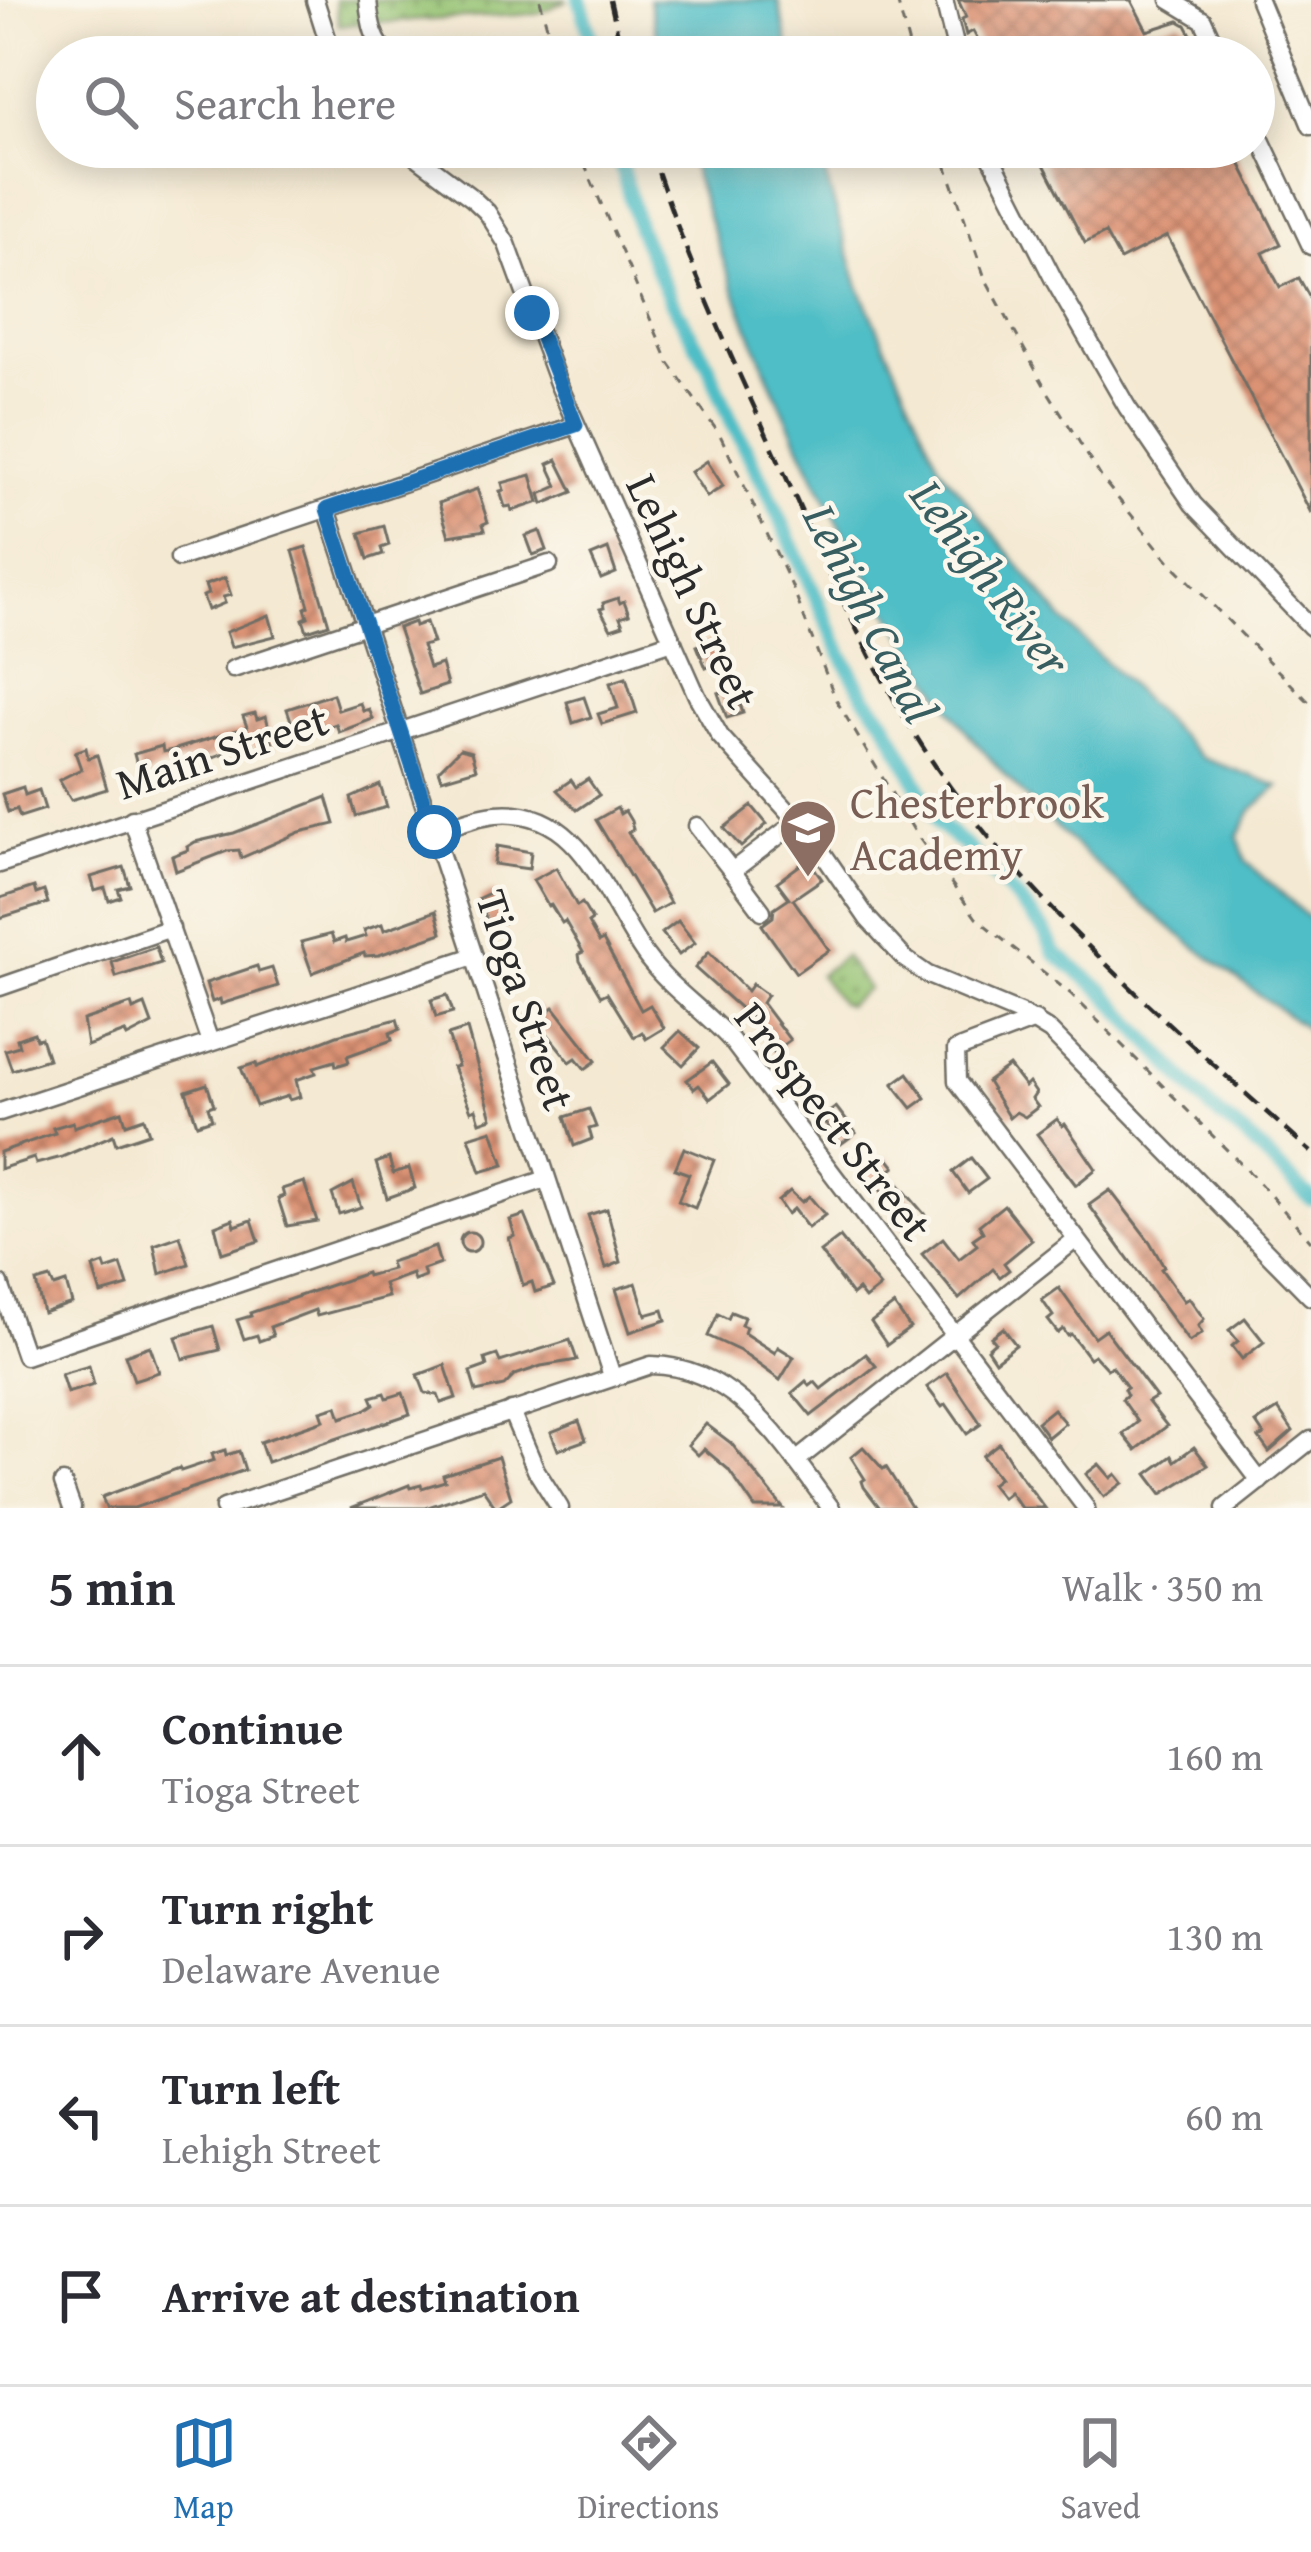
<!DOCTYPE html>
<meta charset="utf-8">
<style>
body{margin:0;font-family:"Gentium Book Plus",serif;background:#f7f7f7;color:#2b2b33}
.stop{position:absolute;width:36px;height:36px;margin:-27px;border:9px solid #1f6fb2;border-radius:50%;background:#fff}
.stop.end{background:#1f6fb2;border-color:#fff;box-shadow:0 3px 12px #0008}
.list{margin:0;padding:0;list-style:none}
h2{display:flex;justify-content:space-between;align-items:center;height:156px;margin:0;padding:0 48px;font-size:51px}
h2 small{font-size:39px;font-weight:400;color:#7c7c81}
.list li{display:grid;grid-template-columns:78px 1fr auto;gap:36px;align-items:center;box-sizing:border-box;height:180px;padding:0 48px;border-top:3px solid #e1e1e2}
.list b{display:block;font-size:45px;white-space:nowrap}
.list p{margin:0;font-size:39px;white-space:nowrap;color:#7c7c81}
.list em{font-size:39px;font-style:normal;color:#7c7c81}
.icon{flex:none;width:66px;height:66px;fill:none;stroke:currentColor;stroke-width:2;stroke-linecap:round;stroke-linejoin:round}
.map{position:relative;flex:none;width:1311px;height:1508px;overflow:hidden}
.search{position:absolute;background:#fff;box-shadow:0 6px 30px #0003;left:36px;right:36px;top:36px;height:132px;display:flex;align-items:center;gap:30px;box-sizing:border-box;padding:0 42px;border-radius:66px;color:#7c7c81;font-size:45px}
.sheet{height:876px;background:#fff}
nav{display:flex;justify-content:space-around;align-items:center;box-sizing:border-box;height:168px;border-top:3px solid #e1e1e2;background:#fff;font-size:33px;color:#7c7c81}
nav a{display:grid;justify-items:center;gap:6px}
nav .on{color:#1f6fb2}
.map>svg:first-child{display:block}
.park{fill:url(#park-dots);stroke:#5f764e;stroke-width:3}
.water{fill:#50bec6;stroke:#3e7478;stroke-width:3}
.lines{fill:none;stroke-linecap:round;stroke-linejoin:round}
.canal{stroke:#50bec6;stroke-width:15}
.building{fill:url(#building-cross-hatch)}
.minor-casing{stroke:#716e65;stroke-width:21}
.path{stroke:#716e65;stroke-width:3;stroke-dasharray:9 9;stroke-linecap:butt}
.minor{stroke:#fff;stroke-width:16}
.rail{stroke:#2b2b2b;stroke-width:4.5;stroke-dasharray:18 9;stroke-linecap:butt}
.route{stroke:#1f6fb2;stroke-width:15}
.labels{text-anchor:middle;stroke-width:9;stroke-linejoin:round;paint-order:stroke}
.street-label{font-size:45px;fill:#2b2b2b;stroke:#fbf7ec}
.education-label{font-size:45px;fill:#785e54;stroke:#fbf7ec;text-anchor:start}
.water-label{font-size:48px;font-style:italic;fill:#385e61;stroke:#fbf7ec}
</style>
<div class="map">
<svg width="1311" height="1508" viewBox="0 0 1311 1508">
<defs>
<pattern id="park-dots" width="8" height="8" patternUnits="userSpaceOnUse" patternTransform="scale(3)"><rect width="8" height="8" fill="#93c170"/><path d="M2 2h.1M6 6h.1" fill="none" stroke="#789d5c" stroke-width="1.8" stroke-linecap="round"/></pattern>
<pattern id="building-cross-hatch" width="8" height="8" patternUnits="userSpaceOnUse" patternTransform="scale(3)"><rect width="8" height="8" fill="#dc9375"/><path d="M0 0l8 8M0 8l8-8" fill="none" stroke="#b37860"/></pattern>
</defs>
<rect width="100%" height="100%" fill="#fbf7ec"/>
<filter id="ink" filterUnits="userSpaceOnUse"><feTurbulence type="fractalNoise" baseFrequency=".00833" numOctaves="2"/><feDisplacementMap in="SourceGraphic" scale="24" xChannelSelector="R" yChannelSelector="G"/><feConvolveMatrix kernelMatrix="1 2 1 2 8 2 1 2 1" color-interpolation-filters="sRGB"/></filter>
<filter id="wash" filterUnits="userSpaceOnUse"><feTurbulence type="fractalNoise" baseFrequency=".004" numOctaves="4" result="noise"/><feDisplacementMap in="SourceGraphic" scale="48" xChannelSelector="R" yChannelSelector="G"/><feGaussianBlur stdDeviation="2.7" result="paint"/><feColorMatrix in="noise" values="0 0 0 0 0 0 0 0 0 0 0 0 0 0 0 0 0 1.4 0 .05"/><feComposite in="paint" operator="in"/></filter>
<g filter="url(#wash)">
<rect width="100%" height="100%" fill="#f4e9d2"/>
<g class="park">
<polygon points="335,0 568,0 537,14 339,25"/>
<polygon points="844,956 868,989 847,1005 840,1003 819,975"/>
</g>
<g class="water">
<polygon points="649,0 778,0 791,57 661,57"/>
<path d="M686,147h131l41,137 82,183 123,153 139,138 77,28 -27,24 -14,27 8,25 65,58v112c-123,-87 -246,-182 -342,-298 -21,-25 -37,-56 -55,-83 -101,-154 -175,-329 -228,-504z"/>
</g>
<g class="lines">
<g class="canal">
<polyline points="580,0 597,57"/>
<polyline points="616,147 639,230 670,299 708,364 731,420 769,494 844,659 865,697 884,719 939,825 967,847 1018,900 1044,930 1055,953 1103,991 1210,1108 1246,1136 1311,1199"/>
</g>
</g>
<g id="blocks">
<g class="building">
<polygon points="958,0 1131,0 1147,31 1179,21 1186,25 1203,57 987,57 973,31 966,35 962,19 966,17"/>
<polygon points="1035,147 1232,147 1281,244 1263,253 1274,276 1280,287 1299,278 1311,300 1311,513 1167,236 1120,260 1105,233 1085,243"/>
<polygon points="557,460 573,492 543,504 540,494 558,486 548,464"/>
<polygon points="707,461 723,486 707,497 691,472"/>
<polygon points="531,475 539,502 512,511 511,506 505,507 500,491 504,490 502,483"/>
<polygon points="477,489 488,522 483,524 485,530 449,536 439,503"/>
<polygon points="384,526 389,545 381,548 383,554 368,559 360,533"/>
<polygon points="540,531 547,550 533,555 526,536"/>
<polygon points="306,547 329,624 307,631 303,619 308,617 305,608 309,606 293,551"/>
<polygon points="608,549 616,573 601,579 591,556"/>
<polygon points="225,578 231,595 223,597 225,603 208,610 203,596 208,594 205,585"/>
<polygon points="618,598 620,603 624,601 629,614 620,617 623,625 611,629 600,609 604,608 603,603"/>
<polygon points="269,615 275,636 231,647 226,632"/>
<polygon points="414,622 415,626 426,622 433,643 422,646 429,668 441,664 447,685 420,694 398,628"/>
<polygon points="714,640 722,661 706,668 697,646"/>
<polygon points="626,678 637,713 602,724 598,714 618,708 610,683"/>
<polygon points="735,688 743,713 727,718 718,693"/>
<polygon points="333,694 338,710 360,703 363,711 369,709 373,719 339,732 336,724 297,738 287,709"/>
<polygon points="584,697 591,717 573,723 567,702"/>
<polygon points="255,713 257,719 266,716 274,749 258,754 252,743 196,763 195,758 160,768 141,780 134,754 162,746 163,752 173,750 247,727 243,716"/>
<polygon points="86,748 88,758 97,755 107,789 71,800 59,780 81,769 75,752"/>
<polygon points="460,749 471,752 476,769 442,779 439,770"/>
<polygon points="588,779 599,795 577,810 557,790 571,780 576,787"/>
<polygon points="380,785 387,807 356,816 351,798"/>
<polygon points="23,787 25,795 39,790 45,809 20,817 17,809 8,812 2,794"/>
<polygon points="327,797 335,824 300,832 241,858 239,850 227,851 176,871 172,856 188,850 187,847 195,842 234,833"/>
<polygon points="752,806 767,824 741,847 724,828"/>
<polygon points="617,808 620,814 625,811 631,821 633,829 628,832 670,903 652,913 596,820"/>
<polygon points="497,846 531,852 529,869 494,864"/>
<polygon points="808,859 822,879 793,899 829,950 796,973 762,925 773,917 774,908 789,898 777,882"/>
<polygon points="124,867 130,886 118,889 121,897 109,901 105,888 95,891 91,877"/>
<polygon points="556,868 577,906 582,903 592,920 588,923 599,942 603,940 641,1010 650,1005 664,1028 646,1039 642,1032 634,1037 607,993 601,996 580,961 579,954 583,952 565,921 562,923 551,905 548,906 533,880"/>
<polygon points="34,887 36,894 44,891 48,903 0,918 0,898"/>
<polygon points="494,891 505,922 489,927 479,898"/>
<polygon points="436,911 442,933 379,955 365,956 364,953 312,973 301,942 331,934 334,942 345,938 346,942 366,936 364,930 382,924 384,930"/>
<polygon points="678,921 695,943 679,955 662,933"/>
<polygon points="156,947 161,963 116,977 112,962"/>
<polygon points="709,952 747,991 752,984 767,995 762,1003 790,1040 773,1052 756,1029 760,1026 695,968"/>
<polygon points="257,966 259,972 272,968 278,986 221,1004 220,999 212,1002 206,983"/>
<polygon points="447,995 453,1012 436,1017 431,1000"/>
<polygon points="131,1004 133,1010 145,1005 152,1024 127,1037 125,1032 87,1046 83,1020"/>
<polygon points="537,1006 544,1014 554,1007 596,1061 585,1069 576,1058 570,1062 546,1032 541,1036 525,1015"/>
<polygon points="397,1019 400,1029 390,1033 392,1040 347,1056 349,1062 336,1066 335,1061 314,1067 316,1073 296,1080 300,1097 289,1100 288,1096 256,1106 241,1068 256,1063 257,1067 337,1035"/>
<polygon points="467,1029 492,1118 480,1122 476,1109 471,1111 453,1067 458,1066 448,1035"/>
<polygon points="680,1031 699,1048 683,1065 664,1047"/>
<polygon points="34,1033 36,1039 41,1038 48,1059 12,1070 5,1050 19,1046 17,1039"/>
<polygon points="712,1062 729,1084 710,1099 699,1085 694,1089 687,1080"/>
<polygon points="1009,1066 1025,1087 1029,1083 1036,1093 1032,1099 1038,1107 1025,1117 1016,1112 1009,1118 987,1082"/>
<polygon points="908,1073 926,1098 912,1108 893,1084"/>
<polygon points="207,1084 214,1105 208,1107 212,1119 197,1124 186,1091"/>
<polygon points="836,1107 856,1133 841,1144 821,1118"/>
<polygon points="589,1109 596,1127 589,1129 592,1139 574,1146 565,1117"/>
<polygon points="122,1111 126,1124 144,1118 149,1133 116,1144 113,1135 62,1157 36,1164 34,1158 0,1169 0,1152 55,1133 53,1128 73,1122 74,1127"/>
<polygon points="1057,1119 1062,1126 1065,1124 1096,1169 1076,1185 1037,1134"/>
<polygon points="492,1130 504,1165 481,1172 469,1137"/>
<polygon points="684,1148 714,1160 695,1208 678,1201 689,1174 675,1169"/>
<polygon points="887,1157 895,1167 888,1172 926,1216 906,1231 896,1218 901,1214 866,1173"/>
<polygon points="389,1158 393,1173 409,1168 415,1188 387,1198 376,1163"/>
<polygon points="971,1158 987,1179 968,1193 953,1172"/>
<polygon points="304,1182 317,1221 287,1226 278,1198 284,1196 282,1189"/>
<polygon points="353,1183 361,1207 339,1214 332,1194"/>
<polygon points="1110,1190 1150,1242 1164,1267 1161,1269 1184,1301 1189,1298 1204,1319 1198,1326 1202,1333 1189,1342 1089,1205"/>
<polygon points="790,1191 802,1202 809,1196 825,1215 808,1228 793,1209 787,1214 778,1201"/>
<polygon points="1004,1205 1032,1240 1004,1263 1009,1270 1000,1277 993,1269 959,1299 922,1254 943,1238 959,1259 977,1245 973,1239 983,1232 979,1225"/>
<polygon points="607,1209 621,1262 606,1268 588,1215"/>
<polygon points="525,1215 554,1286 535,1292 532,1282 523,1285 509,1238 515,1236 510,1220"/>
<polygon points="233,1219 235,1226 252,1220 259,1241 222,1253 215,1226"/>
<circle cx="470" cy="1242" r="10"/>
<polygon points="180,1236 189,1264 160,1274 154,1245"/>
<polygon points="840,1237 880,1287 865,1299 858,1290 852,1295 820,1252"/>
<polygon points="435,1247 440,1264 423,1270 425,1277 414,1281 412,1274 384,1284 388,1297 317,1316 315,1310 270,1327 273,1336 259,1341 257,1335 244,1339 237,1320 251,1316 250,1313 366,1273 367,1276 392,1269 390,1262"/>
<polygon points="104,1264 106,1270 121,1265 128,1286 101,1294 93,1268"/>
<polygon points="50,1278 54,1287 66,1283 72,1303 43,1313 36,1282"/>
<polygon points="636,1283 646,1315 663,1310 666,1320 630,1332 616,1289"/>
<polygon points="1059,1288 1094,1337 1105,1329 1156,1397 1148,1402 1167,1426 1136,1450 1123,1434 1138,1422 1122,1399 1127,1395 1124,1389 1127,1387 1112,1366 1107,1369 1094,1355 1089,1358 1071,1334 1068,1336 1063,1329 1058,1333 1048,1320 1053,1316 1042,1300"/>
<polygon points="894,1305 910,1328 887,1345 871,1322"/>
<polygon points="731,1312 744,1317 741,1325 746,1327 744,1333 775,1353 778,1347 794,1357 780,1380 740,1351 708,1336 718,1314 728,1319"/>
<polygon points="1245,1318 1264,1342 1242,1359 1232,1346 1238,1341 1229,1330"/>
<polygon points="213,1326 220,1350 183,1359 176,1337"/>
<polygon points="1003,1328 1016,1345 995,1361 987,1349 995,1342 991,1337"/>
<polygon points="570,1340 577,1360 541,1366 515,1375 504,1386 476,1392 470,1372 487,1366 485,1359 497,1355 500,1362"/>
<polygon points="150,1346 159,1372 134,1380 125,1355"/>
<polygon points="866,1354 876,1366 811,1416 792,1393 806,1381 810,1386 815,1382 821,1389"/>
<polygon points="445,1365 456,1398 441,1403 438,1395 425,1393 418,1375"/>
<polygon points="89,1366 94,1385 67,1393 61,1374"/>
<polygon points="947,1373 981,1424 967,1434 946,1404 942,1407 927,1387"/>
<polygon points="385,1393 387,1398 403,1393 410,1414 267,1462 260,1442 324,1420 321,1411 337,1406 341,1418 365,1410 374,1404 371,1397"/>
<polygon points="1053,1409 1065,1423 1048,1437 1037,1422"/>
<polygon points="1278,1409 1293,1431 1269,1452 1259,1438 1264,1435 1256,1423"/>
<polygon points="579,1421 586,1440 558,1450 551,1432"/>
<polygon points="706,1424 731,1443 783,1508 755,1508 728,1469 704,1449 698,1455 688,1445"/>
<polygon points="999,1443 1016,1470 1045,1508 1021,1508 1009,1492 1002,1498 991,1484 999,1478 982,1456"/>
<polygon points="863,1447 883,1469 886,1467 912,1508 880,1508 864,1487 862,1481 865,1479 851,1457"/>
<polygon points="1194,1447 1208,1465 1162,1494 1147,1474 1172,1456 1175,1461"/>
<polygon points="225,1450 226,1455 239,1451 245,1470 134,1508 106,1508 102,1497 179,1468 181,1471 214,1460 212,1454"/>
<polygon points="498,1457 511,1498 496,1508 483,1489 425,1508 351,1508 409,1485 410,1488 421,1485 422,1488 445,1481 443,1475"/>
<polygon points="1099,1464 1111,1478 1116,1474 1123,1483 1104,1497 1086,1474"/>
</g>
</g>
</g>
<g filter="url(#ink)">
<use href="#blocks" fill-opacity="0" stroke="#716e65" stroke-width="3"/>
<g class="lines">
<g class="minor-casing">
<g id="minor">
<polyline points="315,0 333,57"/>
<path d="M368,0c2,22 5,43 23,57"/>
<polyline points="944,0 958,57"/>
<polyline points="1170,0 1203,20 1220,57"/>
<polyline points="1259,0 1311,126"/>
<polyline points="1254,125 1311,246"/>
<polyline points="404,147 472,198 487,212 507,244 558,383 697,696 720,736 813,839 868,919 905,959 928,975 1024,1015 1050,1031 1311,1297"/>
<polyline points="986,147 1054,280 1127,407 1193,504 1311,627"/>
<polyline points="327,509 612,1376"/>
<polyline points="179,558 576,425"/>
<polyline points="233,669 549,564"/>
<polyline points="132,819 210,1042"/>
<polyline points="697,826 732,871"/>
<path d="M434,832c20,-7 41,-16 62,-18 87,-8 109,86 150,142 24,33 59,55 85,84l355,468"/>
<polyline points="0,864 673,641"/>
<polyline points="762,911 732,871 798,821"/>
<polyline points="0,987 171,928"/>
<polyline points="1035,1020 956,1050 957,1081 1260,1481"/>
<polyline points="0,1112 474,956"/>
<polyline points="0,1284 25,1356 546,1179"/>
<polyline points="511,1411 536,1470 560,1508"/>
<polyline points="796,1461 1075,1240"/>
<polyline points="63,1483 72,1508"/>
<path d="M224,1508l427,-143c86,1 134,82 180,143"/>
<polyline points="1225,1508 1311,1440"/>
</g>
</g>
<g class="path">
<polyline points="540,0 555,57"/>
<polyline points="897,0 912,57"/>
<polyline points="577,147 669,363 720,435 791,584 836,700 915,832 976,918 1071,994 1254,1177 1311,1241"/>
<polyline points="940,147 985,278 1045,387 1103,480 1168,560 1311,704"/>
</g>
<use href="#minor" class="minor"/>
<g class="rail">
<polyline points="610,0 623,57"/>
<path d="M650,147c34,108 81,210 128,312 55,123 107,245 190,352 98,126 225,235 343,341"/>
</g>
</g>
</g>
<g class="lines" filter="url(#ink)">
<polyline class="route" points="434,832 327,509 576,425 532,313"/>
</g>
<defs>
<g id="school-pin" transform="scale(3)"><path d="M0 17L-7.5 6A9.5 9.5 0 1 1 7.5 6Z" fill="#8d6e63" stroke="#fbf7ec"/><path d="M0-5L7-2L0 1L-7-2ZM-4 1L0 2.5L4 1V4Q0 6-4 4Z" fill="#fff"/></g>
</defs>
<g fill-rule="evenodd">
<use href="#school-pin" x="808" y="828"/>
</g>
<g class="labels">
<g class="street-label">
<text transform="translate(693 591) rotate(65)" y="16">Lehigh Street</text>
<text transform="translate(222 751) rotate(-18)" y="16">Main Street</text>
<text transform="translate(526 1000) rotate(72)" y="16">Tioga Street</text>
<text transform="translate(834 1121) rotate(52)" y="16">Prospect Street</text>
</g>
<g class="education-label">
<text x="850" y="818">Chesterbrook<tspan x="850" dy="52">Academy</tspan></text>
</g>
<g class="water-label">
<text transform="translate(991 577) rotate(53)" y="17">Lehigh River</text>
<text transform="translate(871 613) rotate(63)" y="17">Lehigh Canal</text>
</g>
</g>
</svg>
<div class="stop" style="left:434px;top:832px"></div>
<div class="stop end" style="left:532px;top:313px"></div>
<div class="search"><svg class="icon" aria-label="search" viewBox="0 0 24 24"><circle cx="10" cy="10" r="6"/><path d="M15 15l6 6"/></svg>Search here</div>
</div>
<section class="sheet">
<h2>5 min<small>Walk · 350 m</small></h2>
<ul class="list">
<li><svg class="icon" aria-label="ahead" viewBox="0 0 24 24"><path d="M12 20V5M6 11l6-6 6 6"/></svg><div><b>Continue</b><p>Tioga Street</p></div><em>160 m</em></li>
<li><svg class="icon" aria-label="right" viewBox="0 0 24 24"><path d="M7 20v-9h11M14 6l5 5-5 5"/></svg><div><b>Turn right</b><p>Delaware Avenue</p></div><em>130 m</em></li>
<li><svg class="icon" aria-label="left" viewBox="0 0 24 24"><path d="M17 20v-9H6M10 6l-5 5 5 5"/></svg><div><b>Turn left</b><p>Lehigh Street</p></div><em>60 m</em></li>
<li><svg class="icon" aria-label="arrive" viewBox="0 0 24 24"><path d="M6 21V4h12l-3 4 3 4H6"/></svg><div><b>Arrive at destination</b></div></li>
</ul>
</section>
<nav>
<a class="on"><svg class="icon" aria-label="map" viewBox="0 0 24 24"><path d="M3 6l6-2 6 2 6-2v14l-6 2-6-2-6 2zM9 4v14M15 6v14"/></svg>Map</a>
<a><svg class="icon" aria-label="directions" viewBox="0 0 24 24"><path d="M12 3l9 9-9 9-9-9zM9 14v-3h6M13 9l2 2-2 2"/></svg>Directions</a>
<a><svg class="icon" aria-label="saved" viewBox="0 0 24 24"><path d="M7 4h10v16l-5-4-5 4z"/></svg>Saved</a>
</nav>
